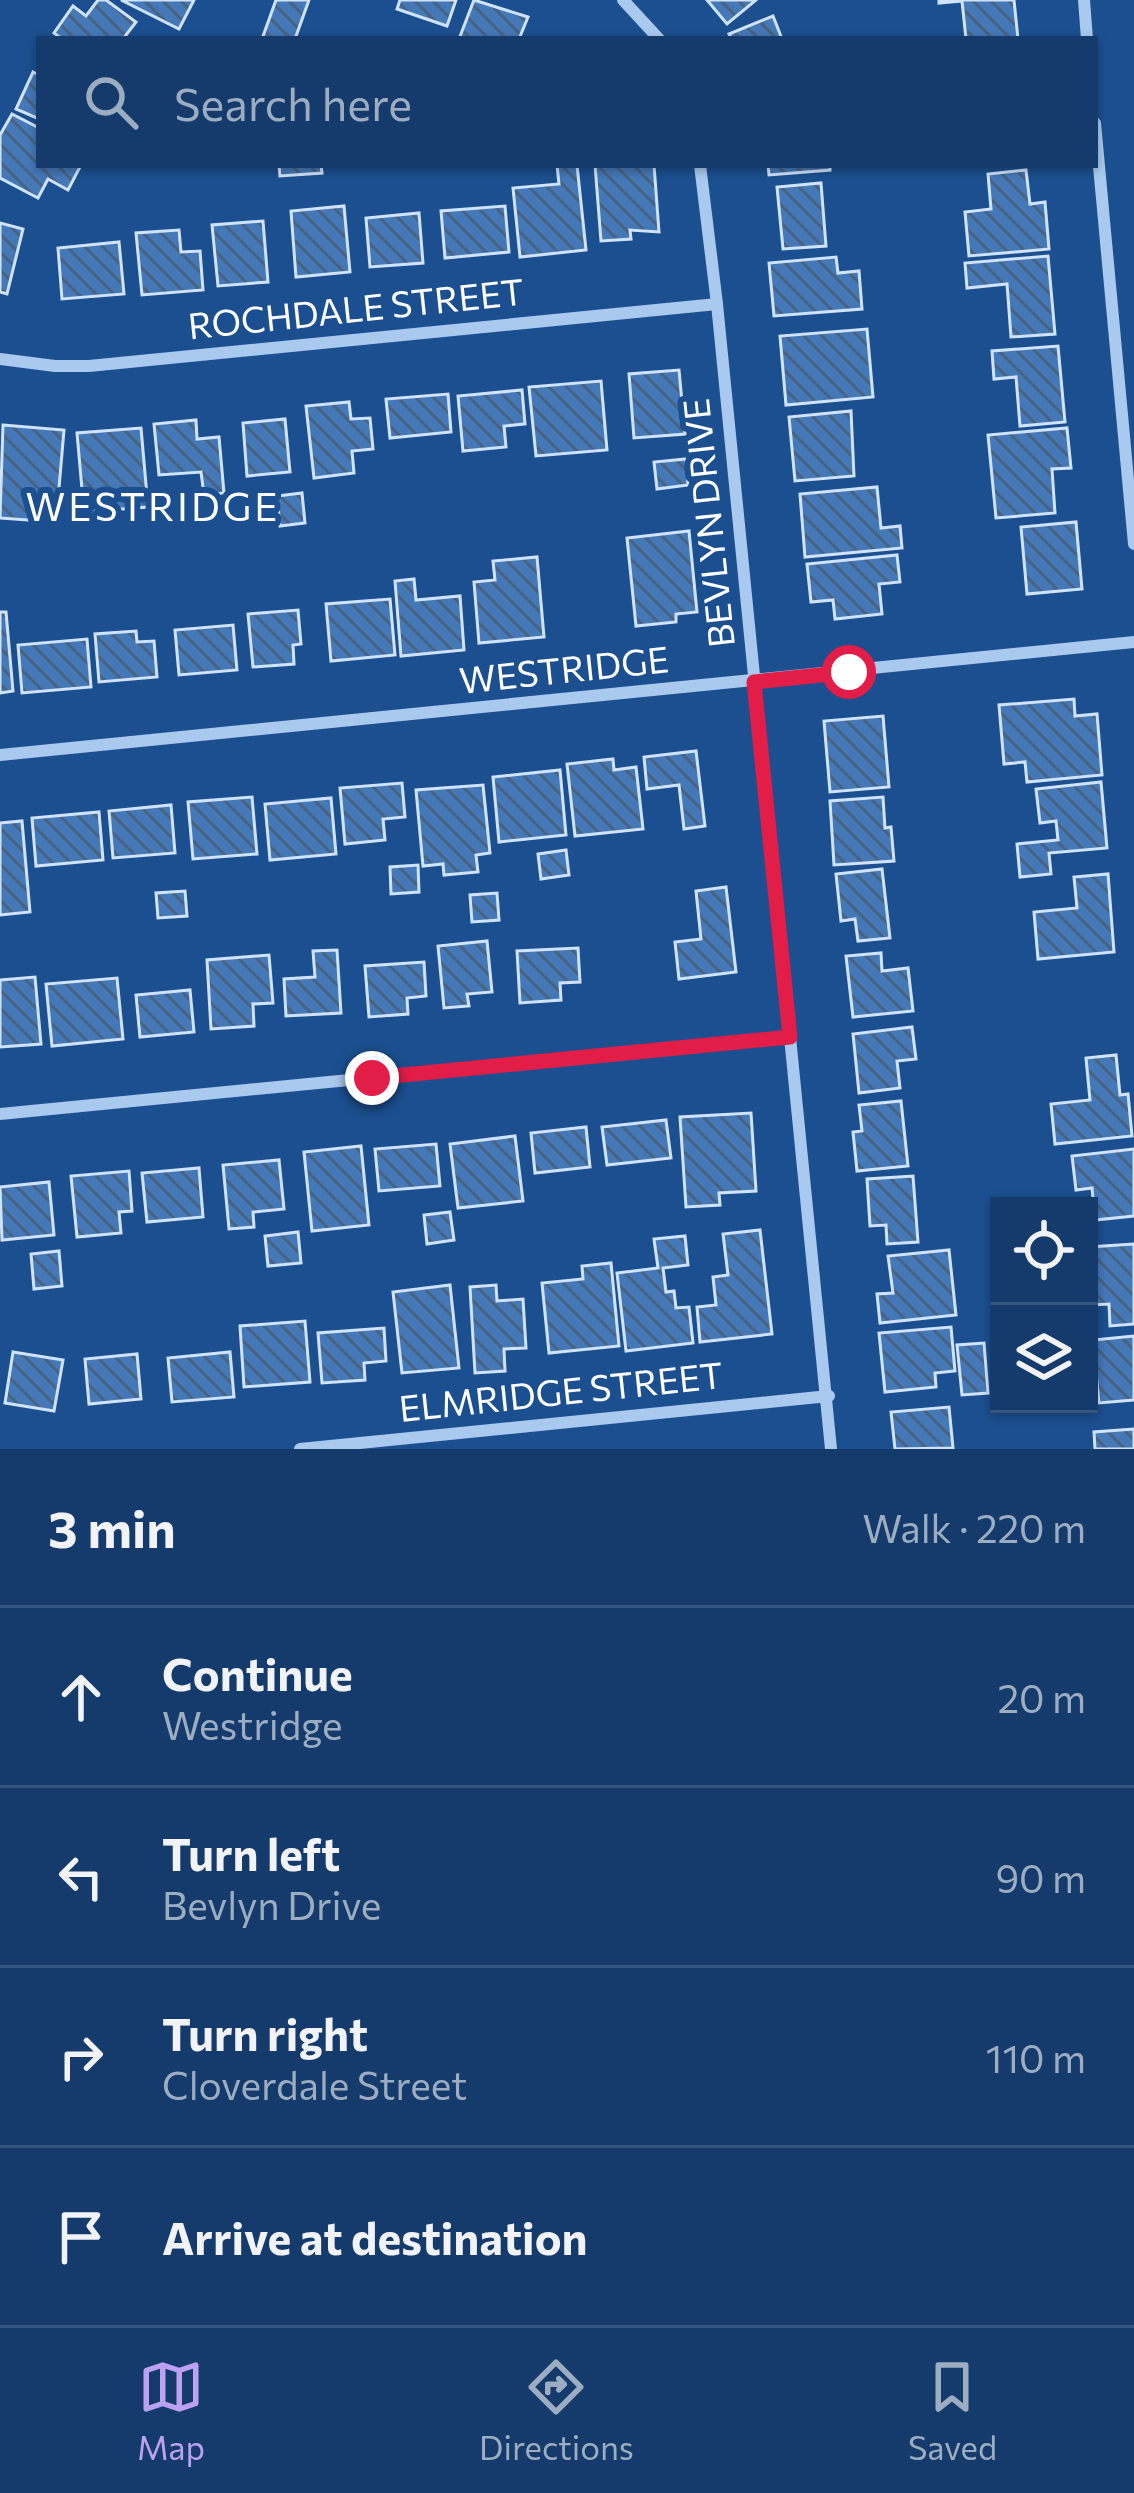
<!DOCTYPE html>
<meta charset="utf-8">
<style>
body{margin:0;font-family:Commissioner,sans-serif;background:#1d4271;color:#f1f3f6}
.controls{position:absolute;right:36px;bottom:36px;display:grid;overflow:hidden;border-radius:0px;box-shadow:0 3px 9px #0004}
.controls button{width:108px;height:108px;display:grid;place-items:center;padding:0;border:0;border-bottom:3px solid #33557e;background:#143b6b;color:#f1f3f6;font:60px sans-serif}
.stop{position:absolute;width:36px;height:36px;margin:-27px;border:9px solid #e11d48;border-radius:50%;background:#fff}
.stop.end{background:#e11d48;border-color:#fff;box-shadow:0 3px 12px #0008}
.list{margin:0;padding:0;list-style:none}
h2{display:flex;justify-content:space-between;align-items:center;height:156px;margin:0;padding:0 48px;font-size:51px}
h2 small{font-size:39px;font-weight:400;color:#9dadc1}
.list li{display:grid;grid-template-columns:78px 1fr auto;gap:36px;align-items:center;box-sizing:border-box;height:180px;padding:0 48px;border-top:3px solid #33557e}
.list b{display:block;font-size:45px;white-space:nowrap}
.list p{margin:0;font-size:39px;white-space:nowrap;color:#9dadc1}
.list em{font-size:39px;font-style:normal;color:#9dadc1}
.icon{flex:none;width:66px;height:66px;fill:none;stroke:currentColor;stroke-width:2;stroke-linecap:round;stroke-linejoin:round}
.map{position:relative;flex:none;width:1134px;height:1449px;overflow:hidden}
.search{position:absolute;background:#143b6b;box-shadow:0 3px 9px #0004;left:36px;right:36px;top:36px;height:132px;display:flex;align-items:center;gap:30px;box-sizing:border-box;padding:0 42px;border-radius:0px;color:#9dadc1;font-size:45px}
.sheet{height:876px;background:#143b6b}
nav{display:flex;justify-content:space-around;align-items:center;box-sizing:border-box;height:168px;border-top:3px solid #33557e;background:#143b6b;font-size:33px;color:#9dadc1}
nav a{display:grid;justify-items:center;gap:6px}
nav .on{color:#bca0f2}
.map>svg:first-child{display:block}
.building{fill:url(#building-back-hatch);stroke:#cfe3fa;stroke-width:3}
.lines{fill:none;stroke-linecap:round;stroke-linejoin:round}
.street{stroke:#a9c9ee;stroke-width:12}
.route{stroke:#e11d48;stroke-width:15}
.labels{text-anchor:middle;stroke-width:12;stroke-linejoin:round;paint-order:stroke}
.street-label{font-size:36px;fill:#fff;stroke:#1b4f8f}
.neighbourhood-label{font-size:39px;letter-spacing:3px;fill:#fff;stroke:#1b4f8f}
</style>
<div class="map">
<svg width="1134" height="1449" viewBox="0 0 1134 1449">
<defs>
<pattern id="building-back-hatch" width="6" height="6" patternUnits="userSpaceOnUse" patternTransform="scale(3)"><rect width="6" height="6" fill="#4478b7"/><path d="M-1 5l2 2M0 0l6 6M5-1l2 2" fill="none" stroke="#486282"/></pattern>
</defs>
<rect width="100%" height="100%" fill="#1b4f8f"/>
<g class="building">
<polygon points="98,0 106,0 136,22 123,39 62,39 54,33 73,6 86,16"/>
<polygon points="121,0 194,0 179,29"/>
<polygon points="276,0 309,0 295,39 262,39"/>
<polygon points="400,0 456,0 447,26 397,9"/>
<polygon points="474,0 528,17 519,39 459,39"/>
<polygon points="707,0 756,0 727,24"/>
<polygon points="939,0 1014,0 1018,39 966,39 962,1 939,3"/>
<polygon points="773,16 782,39 732,39 729,34"/>
<polygon points="33,72 39,75 39,119 16,109"/>
<polygon points="12,114 39,128 39,165 81,165 68,190 48,179 38,198 0,178 0,135"/>
<polygon points="279,165 321,165 322,173 280,176"/>
<polygon points="557,165 577,165 586,250 520,257 513,188 559,184"/>
<polygon points="595,165 654,165 659,232 630,230 631,239 601,241"/>
<polygon points="768,165 830,165 830,170 769,175"/>
<polygon points="1026,170 1030,204 1045,202 1049,249 969,256 965,212 991,209 988,174"/>
<polygon points="821,183 826,246 783,249 777,187"/>
<polygon points="344,206 350,272 296,277 291,211"/>
<polygon points="505,206 509,252 445,258 441,211"/>
<polygon points="419,213 423,263 370,267 366,218"/>
<polygon points="263,221 268,282 218,286 212,225"/>
<polygon points="0,223 23,229 7,294 0,292"/>
<polygon points="179,230 181,252 200,251 203,290 142,295 136,233"/>
<polygon points="119,242 124,294 62,299 58,248"/>
<polygon points="1048,256 1055,334 1011,337 1007,284 967,288 965,263"/>
<polygon points="836,257 838,273 859,271 862,309 774,316 769,263"/>
<polygon points="867,329 873,397 786,405 780,336"/>
<polygon points="1058,346 1065,422 1020,426 1016,377 994,379 992,351"/>
<polygon points="679,370 685,434 634,438 629,374"/>
<polygon points="601,381 607,450 536,456 529,387"/>
<polygon points="522,390 525,424 504,426 506,447 463,451 458,396"/>
<polygon points="448,394 451,432 390,438 386,399"/>
<polygon points="349,402 351,419 370,418 373,449 352,451 354,473 314,478 306,406"/>
<polygon points="851,411 854,476 795,481 789,417"/>
<polygon points="285,419 290,472 247,476 243,423"/>
<polygon points="196,420 197,439 219,437 224,493 204,495 201,472 159,475 154,424"/>
<polygon points="3,425 64,430 57,511 42,510 41,521 0,518"/>
<polygon points="141,428 148,507 84,512 77,433"/>
<polygon points="1067,428 1071,468 1052,469 1055,513 996,518 988,435"/>
<polygon points="686,459 688,485 657,489 654,462"/>
<polygon points="877,487 881,528 900,526 902,548 805,557 800,494"/>
<polygon points="302,493 305,523 280,526 277,496"/>
<polygon points="1076,522 1082,589 1027,594 1021,527"/>
<polygon points="689,531 697,612 676,614 676,622 636,626 627,538"/>
<polygon points="897,555 900,582 879,584 882,614 835,619 833,600 811,602 807,564"/>
<polygon points="537,557 544,637 479,643 474,582 495,580 493,561"/>
<polygon points="414,579 416,600 460,596 464,650 401,656 395,581"/>
<polygon points="390,599 395,655 331,661 326,604"/>
<polygon points="298,610 301,644 293,645 294,664 253,667 248,614"/>
<polygon points="0,612 6,612 13,691 0,693"/>
<polygon points="233,625 237,670 179,675 175,630"/>
<polygon points="136,631 137,642 154,641 157,677 99,682 95,634"/>
<polygon points="87,639 91,687 22,693 18,645"/>
<polygon points="1074,699 1075,716 1097,714 1102,775 1027,782 1025,762 1004,764 999,705"/>
<polygon points="883,716 889,787 830,792 824,721"/>
<polygon points="696,751 705,826 684,829 679,785 647,789 644,757"/>
<polygon points="613,759 614,770 636,767 643,829 575,836 567,764"/>
<polygon points="560,770 566,835 499,842 493,777"/>
<polygon points="1101,782 1107,848 1049,853 1051,874 1020,877 1017,844 1058,840 1056,821 1040,823 1036,789"/>
<polygon points="402,783 405,817 383,819 385,840 345,844 340,788"/>
<polygon points="483,785 490,853 476,855 478,872 444,875 443,864 423,866 416,790"/>
<polygon points="252,797 257,854 193,859 188,802"/>
<polygon points="883,797 885,828 891,827 894,861 834,865 830,801"/>
<polygon points="331,798 336,854 270,860 265,804"/>
<polygon points="171,805 175,853 113,858 109,811"/>
<polygon points="99,812 103,860 36,866 32,818"/>
<polygon points="22,821 30,912 0,915 0,823"/>
<polygon points="566,850 569,875 541,879 538,854"/>
<polygon points="418,865 419,892 391,894 390,867"/>
<polygon points="882,869 890,938 858,941 855,919 841,921 836,874"/>
<polygon points="1108,874 1114,952 1038,959 1034,912 1077,908 1074,877"/>
<polygon points="726,887 736,972 679,979 675,942 701,939 696,891"/>
<polygon points="185,891 187,916 158,918 156,893"/>
<polygon points="497,893 499,920 472,922 470,895"/>
<polygon points="487,941 492,992 467,994 469,1006 444,1008 438,946"/>
<polygon points="578,948 580,982 560,983 561,1000 520,1003 517,951"/>
<polygon points="337,950 341,1013 286,1016 284,979 315,977 313,951"/>
<polygon points="881,953 882,971 908,968 913,1011 853,1017 846,956"/>
<polygon points="269,955 273,1003 253,1004 254,1026 211,1029 207,960"/>
<polygon points="424,962 426,996 407,998 408,1014 369,1017 365,966"/>
<polygon points="35,977 41,1044 0,1047 0,980"/>
<polygon points="117,978 123,1039 52,1046 46,984"/>
<polygon points="190,990 194,1032 140,1037 136,995"/>
<polygon points="912,1027 916,1059 897,1061 900,1088 859,1093 853,1034"/>
<polygon points="1116,1055 1120,1095 1128,1094 1132,1136 1055,1144 1051,1104 1090,1100 1086,1058"/>
<polygon points="901,1101 908,1166 857,1171 853,1132 862,1131 859,1105"/>
<polygon points="751,1113 756,1191 719,1193 720,1205 686,1207 680,1117"/>
<polygon points="666,1120 671,1158 607,1165 602,1127"/>
<polygon points="586,1127 590,1167 535,1173 531,1133"/>
<polygon points="515,1136 523,1201 458,1208 450,1144"/>
<polygon points="436,1144 440,1186 379,1191 375,1149"/>
<polygon points="361,1146 369,1225 312,1231 304,1152"/>
<polygon points="1134,1149 1134,1216 1095,1220 1092,1188 1076,1190 1072,1156"/>
<polygon points="279,1160 284,1209 253,1212 254,1227 229,1229 223,1165"/>
<polygon points="199,1168 203,1217 147,1222 142,1173"/>
<polygon points="129,1171 132,1211 119,1212 121,1233 77,1237 71,1176"/>
<polygon points="913,1176 918,1242 887,1244 886,1225 870,1226 867,1179"/>
<polygon points="49,1182 54,1235 2,1240 0,1187"/>
<polygon points="450,1212 454,1240 427,1244 424,1215"/>
<polygon points="760,1230 772,1334 700,1342 697,1307 716,1305 713,1277 728,1275 723,1234"/>
<polygon points="298,1232 301,1263 268,1266 265,1236"/>
<polygon points="685,1236 688,1265 663,1268 666,1292 674,1291 676,1308 689,1307 693,1343 626,1351 617,1273 658,1268 654,1239"/>
<polygon points="1134,1244 1134,1324 1110,1326 1109,1304 1092,1305 1089,1247"/>
<polygon points="949,1250 956,1315 880,1323 877,1294 893,1293 888,1256"/>
<polygon points="59,1251 62,1286 34,1289 31,1254"/>
<polygon points="611,1263 619,1346 549,1353 542,1283 583,1279 582,1266"/>
<polygon points="450,1285 459,1368 402,1373 393,1292"/>
<polygon points="496,1285 497,1301 523,1299 526,1348 504,1349 505,1371 475,1373 470,1287"/>
<polygon points="305,1321 310,1382 244,1387 240,1326"/>
<polygon points="951,1327 955,1371 935,1373 936,1387 885,1392 879,1333"/>
<polygon points="384,1328 386,1361 364,1363 365,1380 322,1383 318,1333"/>
<polygon points="1134,1336 1134,1400 1099,1403 1093,1340"/>
<polygon points="984,1343 988,1393 962,1395 957,1345"/>
<polygon points="13,1352 63,1360 54,1411 5,1403"/>
<polygon points="230,1352 234,1397 172,1402 168,1358"/>
<polygon points="137,1354 141,1399 89,1404 85,1359"/>
<polygon points="949,1407 953,1448 895,1449 891,1412"/>
<polygon points="1134,1429 1134,1449 1095,1449 1094,1432"/>
</g>
<g class="lines">
<g class="street">
<polyline points="623,0 659,39"/>
<polyline points="1084,0 1087,39"/>
<polyline points="1095,123 1134,544"/>
<polyline points="700,165 717,304 831,1449"/>
<polyline points="0,359 55,366 89,366 717,304"/>
<polyline points="0,755 1134,642"/>
<polyline points="0,1114 791,1037"/>
<polyline points="300,1449 829,1396"/>
</g>
</g>
<g class="lines">
<polyline class="route" points="372,1078 790,1037 754,682 849,672"/>
</g>
<g class="labels">
<g class="street-label">
<text transform="translate(356 309) rotate(-6)" y="13">ROCHDALE STREET</text>
<text transform="translate(709 523) rotate(-96)" y="13">BEVLYN DRIVE</text>
<text transform="translate(564 670) rotate(-6)" y="13">WESTRIDGE</text>
<text transform="translate(561 1392) rotate(-6)" y="13">ELMRIDGE STREET</text>
</g>
<g class="neighbourhood-label">
<text x="153" y="521">WESTRIDGE</text>
</g>
</g>
</svg>
<div class="controls">
<button><svg class="icon" aria-label="locate" viewBox="0 0 24 24"><circle cx="12" cy="12" r="6"/><path d="M12 2v4M12 18v4M2 12h4M18 12h4"/></svg></button>
<button><svg class="icon" aria-label="layers" viewBox="0 0 24 24"><path d="M12 4l9 5-9 5-9-5zM3 14l9 5 9-5"/></svg></button>
</div>
<div class="stop" style="left:849px;top:672px"></div>
<div class="stop end" style="left:372px;top:1078px"></div>
<div class="search"><svg class="icon" aria-label="search" viewBox="0 0 24 24"><circle cx="10" cy="10" r="6"/><path d="M15 15l6 6"/></svg>Search here</div>
</div>
<section class="sheet">
<h2>3 min<small>Walk · 220 m</small></h2>
<ul class="list">
<li><svg class="icon" aria-label="ahead" viewBox="0 0 24 24"><path d="M12 20V5M6 11l6-6 6 6"/></svg><div><b>Continue</b><p>Westridge</p></div><em>20 m</em></li>
<li><svg class="icon" aria-label="left" viewBox="0 0 24 24"><path d="M17 20v-9H6M10 6l-5 5 5 5"/></svg><div><b>Turn left</b><p>Bevlyn Drive</p></div><em>90 m</em></li>
<li><svg class="icon" aria-label="right" viewBox="0 0 24 24"><path d="M7 20v-9h11M14 6l5 5-5 5"/></svg><div><b>Turn right</b><p>Cloverdale Street</p></div><em>110 m</em></li>
<li><svg class="icon" aria-label="arrive" viewBox="0 0 24 24"><path d="M6 21V4h12l-3 4 3 4H6"/></svg><div><b>Arrive at destination</b></div></li>
</ul>
</section>
<nav>
<a class="on"><svg class="icon" aria-label="map" viewBox="0 0 24 24"><path d="M3 6l6-2 6 2 6-2v14l-6 2-6-2-6 2zM9 4v14M15 6v14"/></svg>Map</a>
<a><svg class="icon" aria-label="directions" viewBox="0 0 24 24"><path d="M12 3l9 9-9 9-9-9zM9 14v-3h6M13 9l2 2-2 2"/></svg>Directions</a>
<a><svg class="icon" aria-label="saved" viewBox="0 0 24 24"><path d="M7 4h10v16l-5-4-5 4z"/></svg>Saved</a>
</nav>
